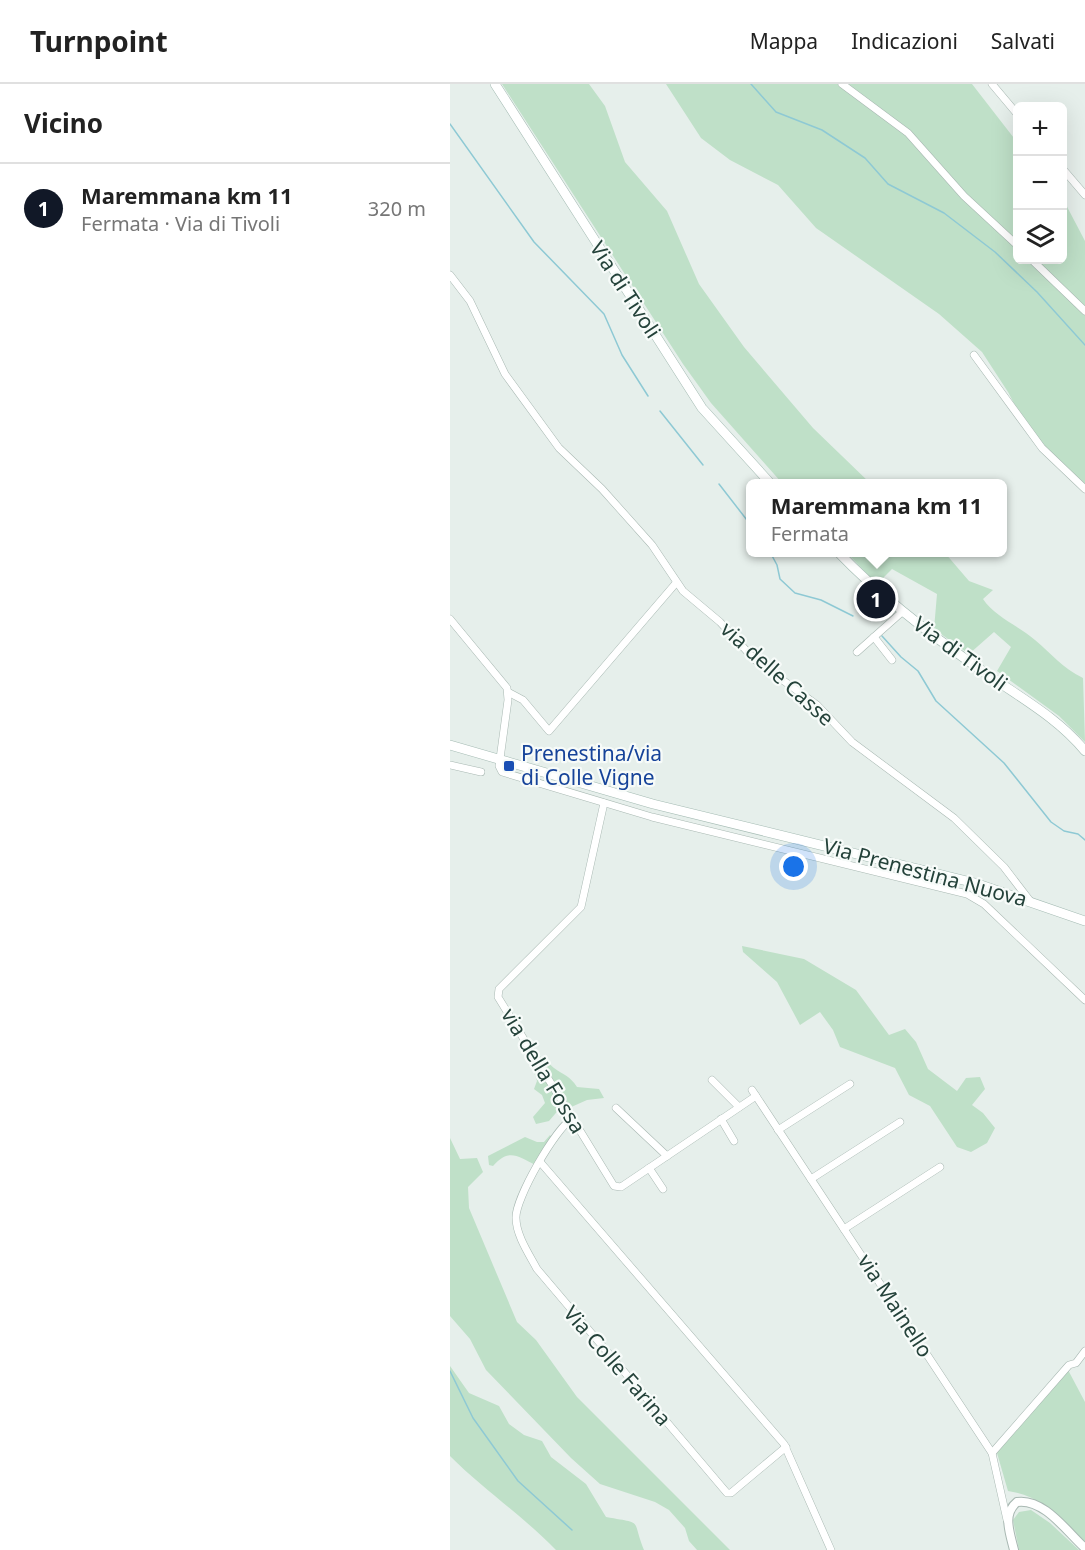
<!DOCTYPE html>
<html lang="it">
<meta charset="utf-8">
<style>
body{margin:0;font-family:"Noto Sans",sans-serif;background:#f6f6f6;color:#222}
.controls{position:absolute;right:18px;top:18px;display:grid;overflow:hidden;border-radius:9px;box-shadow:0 6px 24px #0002}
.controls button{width:54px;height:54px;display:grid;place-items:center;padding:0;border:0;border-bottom:2px solid #e0e0e0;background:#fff;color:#222;font:30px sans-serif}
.you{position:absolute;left:344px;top:783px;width:21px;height:21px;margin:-15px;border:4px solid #fff;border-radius:50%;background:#1a73e8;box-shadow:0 0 0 9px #1a73e833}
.badge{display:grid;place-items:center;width:39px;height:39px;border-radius:50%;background:#111827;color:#fff;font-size:20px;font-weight:700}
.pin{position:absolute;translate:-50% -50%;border:3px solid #fff;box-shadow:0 2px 6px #0006}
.popup{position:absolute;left:296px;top:395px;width:261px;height:78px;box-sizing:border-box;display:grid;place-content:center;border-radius:9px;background:#fff;filter:drop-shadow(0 2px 4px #0005);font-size:20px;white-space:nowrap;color:#767676}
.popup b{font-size:22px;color:#222}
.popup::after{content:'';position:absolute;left:50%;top:100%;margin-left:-12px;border:12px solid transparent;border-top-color:#fff}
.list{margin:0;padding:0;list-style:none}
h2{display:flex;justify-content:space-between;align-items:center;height:78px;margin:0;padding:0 24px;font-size:26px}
h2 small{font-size:20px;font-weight:400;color:#767676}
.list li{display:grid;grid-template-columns:39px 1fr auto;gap:18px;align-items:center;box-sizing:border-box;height:90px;padding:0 24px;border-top:2px solid #e0e0e0}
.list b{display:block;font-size:22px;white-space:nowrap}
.list p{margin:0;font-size:20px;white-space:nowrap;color:#767676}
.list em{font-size:20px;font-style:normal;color:#767676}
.icon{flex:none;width:33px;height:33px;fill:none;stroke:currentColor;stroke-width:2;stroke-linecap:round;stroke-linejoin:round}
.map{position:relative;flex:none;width:635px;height:1466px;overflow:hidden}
header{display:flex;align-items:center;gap:36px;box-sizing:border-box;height:84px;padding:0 30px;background:#fff;border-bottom:2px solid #e0e0e0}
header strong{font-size:28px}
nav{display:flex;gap:33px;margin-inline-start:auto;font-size:21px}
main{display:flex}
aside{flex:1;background:#fff}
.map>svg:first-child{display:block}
.green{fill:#bfe0c8}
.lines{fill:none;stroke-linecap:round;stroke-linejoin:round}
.stream{stroke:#8ec9d4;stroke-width:1.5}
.minor-casing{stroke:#a8b8b2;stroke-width:8}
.tertiary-casing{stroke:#a8b8b2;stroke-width:10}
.secondary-casing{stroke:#a4bbb3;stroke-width:10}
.minor{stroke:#fff;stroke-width:7}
.tertiary{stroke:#fff;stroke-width:8}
.secondary{stroke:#fff;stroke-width:9}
.transit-dot{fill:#1a4fb4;stroke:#f7fbf9;stroke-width:2}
.labels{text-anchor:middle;stroke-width:4.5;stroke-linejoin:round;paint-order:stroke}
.street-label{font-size:21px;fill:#24423a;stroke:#f7fbf9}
.transit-label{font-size:21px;fill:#164399;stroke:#f7fbf9;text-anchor:start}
</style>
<header>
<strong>Turnpoint</strong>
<nav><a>Mappa</a><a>Indicazioni</a><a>Salvati</a></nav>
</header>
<main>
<aside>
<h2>Vicino<small></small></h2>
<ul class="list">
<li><span class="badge">1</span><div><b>Maremmana km 11</b><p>Fermata · Via di Tivoli</p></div><em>320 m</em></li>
</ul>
</aside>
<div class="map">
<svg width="635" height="1466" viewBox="0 0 635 1466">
<rect width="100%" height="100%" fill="#e6efeb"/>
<g class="green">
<polygon points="52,0 139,0 155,22 175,78 217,127 249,200 294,263 363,344 420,399 332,399 261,319 233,280"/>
<polygon points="216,0 522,0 567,58 568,176 612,176 613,115 635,157 635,405 576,342 558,308 532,268 489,230 366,144 328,101 280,76 251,54"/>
<path d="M397,469h98l24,28 24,9 -10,9c12,18 36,27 52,41 17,14 27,28 48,38l2,64 -26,-26 -62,-45 14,-24 -17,-15 -25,22 -35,-25 3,-35 -45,-25 -15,15z"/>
<polygon points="292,862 354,875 406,906 439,951 455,945 466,958 478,985 507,1007 516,994 530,993 535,1005 522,1021 533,1029 545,1044 537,1059 521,1068 507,1063 480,1022 459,1011 445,984 390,963 383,946 370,928 350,941 327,898 293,868"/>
<path d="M89,972c8,3 9,7 15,12 10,7 16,8 23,19l22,2 5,9 -17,2 -18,8 -31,-50z"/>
<polygon points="84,976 111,1023 99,1037 86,1040 83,1033 95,1019 92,1011 84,1005 87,997 83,985"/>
<path d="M100,1051l2,3 -16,27c-19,-9 -27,-17 -43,1l-4,-1 -1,-9 37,-19 12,5h7z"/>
<polygon points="0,1054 10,1075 27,1074 33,1088 18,1103 19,1124 67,1238 86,1256 127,1313 280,1466 247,1466 239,1457 235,1444 219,1426 205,1418 150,1400 121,1374 36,1286 20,1255 0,1232"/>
<path d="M0,1282l19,27 30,13 10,18 15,11 18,6 9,16 35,27 20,33c39,7 25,1 38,33h-88c-33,-34 -72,-60 -106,-94z"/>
<path d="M617,1284l18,34v142c-24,-25 -42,-48 -77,-53l-11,-38z"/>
<polygon points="581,1426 600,1439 629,1466 569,1466 563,1436 569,1428"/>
</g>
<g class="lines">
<g class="stream">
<polyline points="301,0 326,28 372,46 415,74 438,100 494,129 545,168 587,208 635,261"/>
<polyline points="0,40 84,158 154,230 172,271 198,312"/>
<polyline points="210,327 253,381"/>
<polyline points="269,400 300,440"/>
<polyline points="320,468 327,481 330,495 345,509 371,516 403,532"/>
<polyline points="432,552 451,573 468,587 486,617 554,679 601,738 614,747 628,750 635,756"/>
<polyline points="0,1287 23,1334 68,1397 122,1446"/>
</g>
<g class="minor-casing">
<g id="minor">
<polyline points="392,0 458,49 514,112 568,162"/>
<polyline points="542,0 568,31"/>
<polyline points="612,84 635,111"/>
<polyline points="582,176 635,227"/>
<polyline points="0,191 20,217 55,290 109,364 152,405 202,461 233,507 270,538 305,576 367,621 402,658 504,734 554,783 580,817"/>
<polyline points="524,271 592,364 635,405"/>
<polyline points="0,535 57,604 58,616 49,682 52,688 202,733 517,810 534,820 635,916"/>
<polyline points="424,553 442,576"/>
<polyline points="407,568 452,528"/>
<polyline points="58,608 73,616 99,647 226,499"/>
<polyline points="0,681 31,688"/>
<polyline points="154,719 131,823 49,905 48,913 164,1102 171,1103 306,1012"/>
<polyline points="262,996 289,1023"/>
<polyline points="302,1006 542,1369 557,1436"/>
<polyline points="166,1024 217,1072"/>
<path d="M123,1034c-17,9 -58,81 -57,100 0,17 13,36 21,51l190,224h4l55,-46"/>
<polyline points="271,1035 284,1057"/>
<polyline points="328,1046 400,1000"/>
<polyline points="91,1079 334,1360 381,1466"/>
<polyline points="199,1084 213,1105"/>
<polyline points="361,1095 450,1038"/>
<polyline points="394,1145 490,1083"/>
<polyline points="542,1369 619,1281 626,1279 635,1267"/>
</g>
</g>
<g class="tertiary-casing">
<path id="tertiary" d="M564,1466c-4,-17 -12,-36 3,-48 27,-4 50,30 68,46"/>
</g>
<g class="secondary-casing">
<g id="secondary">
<polyline points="45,0 252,324 321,400"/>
<path d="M388,468c44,46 94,84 146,120 35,25 73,45 101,79"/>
<polyline points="0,661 203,720 525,799 635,837"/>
</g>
</g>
<use href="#minor" class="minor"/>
<use href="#tertiary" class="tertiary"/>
<use href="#secondary" class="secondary"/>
</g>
<rect class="transit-dot" x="53" y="676" width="12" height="12" rx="3"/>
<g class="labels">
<g class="street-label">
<text transform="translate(175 206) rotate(57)" y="7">Via di Tivoli</text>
<text transform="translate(510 570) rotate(36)" y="7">Via di Tivoli</text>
<text transform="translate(327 590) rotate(42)" y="7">via delle Casse</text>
<text transform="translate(475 789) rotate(15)" y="7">Via Prenestina Nuova</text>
<text transform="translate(93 987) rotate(59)" y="7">via della Fossa</text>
<text transform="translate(445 1222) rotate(57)" y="7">via Mainello</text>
<text transform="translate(167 1282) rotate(49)" y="7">Via Colle Farina</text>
</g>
<g class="transit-label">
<text x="71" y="677">Prenestina/via<tspan x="71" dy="24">di Colle Vigne</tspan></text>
</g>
</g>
</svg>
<div class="controls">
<button>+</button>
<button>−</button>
<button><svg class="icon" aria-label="layers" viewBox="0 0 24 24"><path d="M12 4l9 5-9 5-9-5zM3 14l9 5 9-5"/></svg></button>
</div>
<div class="you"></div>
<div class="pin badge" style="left:426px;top:515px">1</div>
<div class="popup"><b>Maremmana km 11</b>Fermata</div>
</div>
</main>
